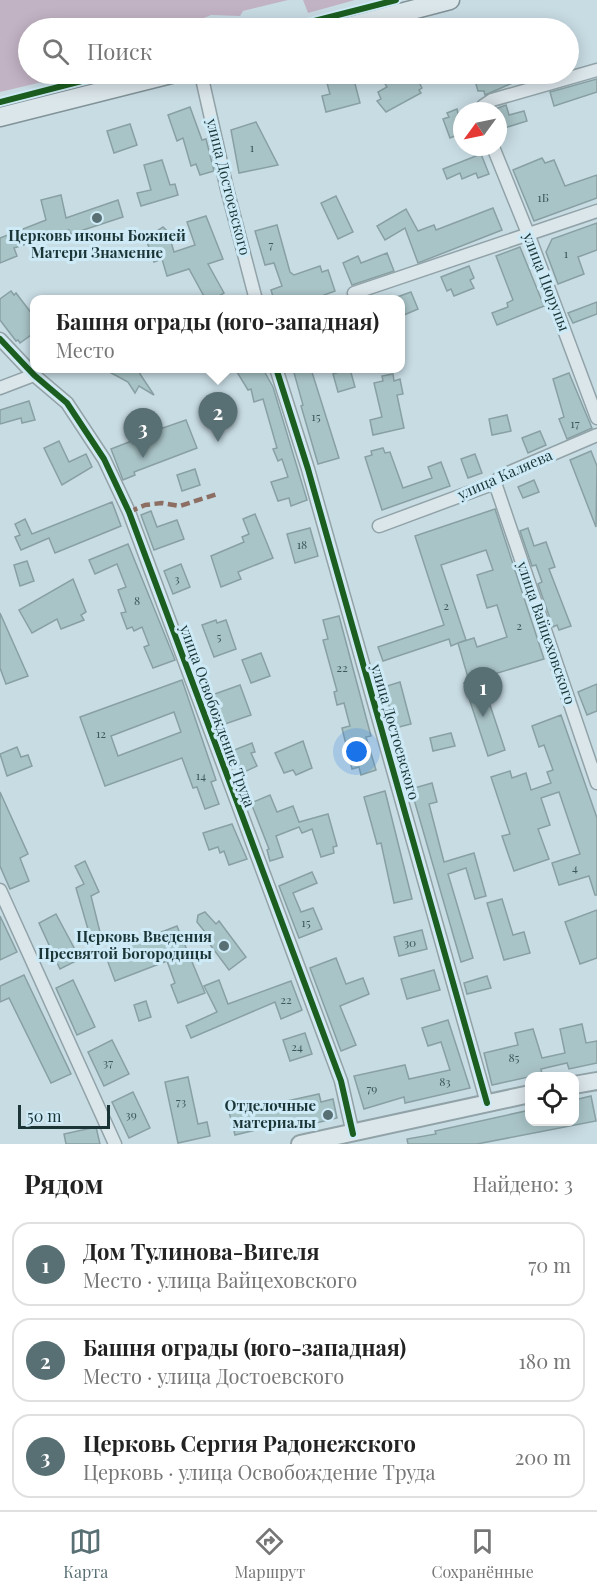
<!DOCTYPE html>
<html lang="ru">
<meta charset="utf-8">
<style>
body{margin:0;font-family:"Playfair Display",serif;background:#f6f6f6;color:#222}
.controls{position:absolute;right:18px;bottom:18px;display:grid;overflow:hidden;border-radius:12px;box-shadow:0 3px 15px #0003}
.controls button{width:54px;height:54px;display:grid;place-items:center;padding:0;border:0;border-bottom:2px solid #e0e0e0;background:#fff;color:#222;font:30px sans-serif}
.compass{position:absolute;left:453px;top:102px;width:54px;height:54px;border-radius:50%;background:#fff;box-shadow:0 3px 15px #0003;rotate:237deg}
.scale{position:absolute;left:18px;bottom:15px;width:92px;box-sizing:border-box;padding-left:6px;border:3px solid #1b3436;border-top:0;font-size:16px;line-height:21px;white-space:nowrap;color:#1b3436;-webkit-text-stroke:4px #cdeaf6;paint-order:stroke}
.you{position:absolute;left:357px;top:752px;width:21px;height:21px;margin:-15px;border:4px solid #fff;border-radius:50%;background:#1a73e8;box-shadow:0 0 0 9px #1a73e833}
.badge{display:grid;place-items:center;width:39px;height:39px;border-radius:50%;background:#586f73;color:#fff;font-size:20px;font-weight:700}
.pin{position:absolute;translate:-50% -50px;filter:drop-shadow(0 2px 3px #0008)}
.pin::after{content:'';position:absolute;top:32px;width:21px;height:18px;background:inherit;clip-path:polygon(0 0,100% 0,50% 100%)}
.popup{position:absolute;left:30px;top:295px;width:375px;height:78px;box-sizing:border-box;display:grid;place-content:center;border-radius:12px;background:#fff;filter:drop-shadow(0 2px 4px #0005);font-size:20px;white-space:nowrap;color:#767676}
.popup b{font-size:22px;color:#222}
.popup::after{content:'';position:absolute;left:50%;top:100%;margin-left:-12px;border:12px solid transparent;border-top-color:#fff}
.list{margin:0;padding:0;list-style:none}
h2{display:flex;justify-content:space-between;align-items:center;height:78px;margin:0;padding:0 24px;font-size:26px}
h2 small{font-size:20px;font-weight:400;color:#767676}
.list li{display:grid;grid-template-columns:39px 1fr auto;gap:18px;align-items:center;box-sizing:border-box;height:84px;margin:0 12px 12px;padding:0 12px;border:2px solid #e0e0e0;border-radius:18px}
.list b{display:block;font-size:22px;white-space:nowrap}
.list p{margin:0;font-size:20px;white-space:nowrap;color:#767676}
.list em{font-size:20px;font-style:normal;color:#767676}
.icon{flex:none;width:33px;height:33px;fill:none;stroke:currentColor;stroke-width:2;stroke-linecap:round;stroke-linejoin:round}
.map{position:relative;flex:none;width:597px;height:1144px;overflow:hidden}
.search{position:absolute;background:#fff;box-shadow:0 3px 15px #0003;left:18px;right:18px;top:18px;height:66px;display:flex;align-items:center;gap:15px;box-sizing:border-box;padding:0 21px;border-radius:33px;color:#767676;font-size:22px}
.sheet{height:366px;background:#fff}
nav{display:flex;justify-content:space-around;align-items:center;box-sizing:border-box;height:84px;border-top:2px solid #e0e0e0;background:#fff;font-size:16px;color:#767676}
nav a{display:grid;justify-items:center;gap:3px}
nav .on{color:#586f73}
.map>svg:first-child{display:block}
.water{fill:#c2b3c4}
.building{fill:#a9c4c7;stroke:#88a0a3;stroke-width:1.5;fill-rule:evenodd}
.lines{fill:none;stroke-linecap:round;stroke-linejoin:round}
.minor-casing{stroke:#92a3a8;stroke-width:15}
.tertiary-casing{stroke:#92a3a8;stroke-width:20}
.secondary-casing{stroke:#829398;stroke-width:21}
.minor{stroke:#dbe6eb;stroke-width:12}
.tertiary{stroke:#dbe6eb;stroke-width:16}
.secondary{stroke:#dbe6eb;stroke-width:18}
.quiet{stroke:#8d6e63;stroke-width:4.5;stroke-dasharray:9 4.5;stroke-linecap:butt}
.cycleway-casing{stroke:#cdeaf6;stroke-width:10}
.cycleway{stroke:#1b5e20;stroke-width:6}
.poi-dot{fill:#586f73;stroke:#cdeaf6;stroke-width:2}
.labels{text-anchor:middle;stroke-width:6;stroke-linejoin:round;paint-order:stroke}
.number-label{font-size:12px;fill:#3e585a}
.street-label{font-size:15px;fill:#1b3436;stroke:#cdeaf6}
.poi-label{font-size:15px;font-weight:bold;fill:#1b3436;stroke:#cdeaf6;text-anchor:end}
</style>
<div class="map">
<svg width="597" height="1144" viewBox="0 0 597 1144">
<rect width="100%" height="100%" fill="#c8dce4"/>
<g class="water">
<polygon points="0,0 288,0 243,11 240,16 211,15 180,28 28,28 28,74 76,74 0,92"/>
<polygon points="303,0 355,0 308,13"/>
</g>
<g class="building">
<polygon points="400,74 411,74 413,78 416,77 422,88 419,90 421,93 386,112 377,101 381,99 378,92 387,87 384,82"/>
<polygon points="473,74 513,74 515,82 485,95 484,91 478,91"/>
<polygon points="353,76 360,103 326,112 322,96 330,94 327,83"/>
<polygon points="597,79 597,92 554,106 550,92"/>
<polygon points="506,105 509,115 524,111 527,121 498,130 498,111 490,111"/>
<polygon points="190,107 202,140 206,139 214,171 200,175 196,164 191,166 183,138 177,141 168,115"/>
<polygon points="457,109 458,114 462,113 462,133 450,138 443,119 449,117 447,113"/>
<polygon points="256,122 278,165 239,173 231,130"/>
<polygon points="130,124 137,145 114,153 107,131"/>
<polygon points="481,154 489,174 478,178 476,173 462,179 460,173 447,179 443,169"/>
<polygon points="542,158 545,163 554,160 565,186 597,175 597,198 534,221 513,170"/>
<polygon points="162,160 170,185 175,184 178,195 141,206 137,193 151,190 144,165"/>
<polygon points="61,195 66,218 118,200 123,217 71,234 69,230 14,248 17,256 0,263 0,238 46,220 41,200"/>
<polygon points="336,196 353,232 338,239 321,203"/>
<polygon points="493,208 502,230 418,263 405,228 385,240 377,226 406,209 418,231 434,225 436,230"/>
<polygon points="206,216 223,259 208,264 224,293 213,300 206,300 189,269 167,276 162,259 154,262 147,242 157,239 157,231 163,227 168,232 174,252 195,245 187,222"/>
<polygon points="597,223 597,250 578,257 584,274 558,284 546,252 552,239"/>
<polygon points="277,225 290,272 294,275 320,266 322,272 328,270 335,291 311,300 274,300 271,290 282,286 274,263 265,265 255,231"/>
<polygon points="520,247 544,306 497,325 492,313 508,307 507,303 513,300 496,256"/>
<polygon points="387,253 394,271 352,285 343,263 358,256 361,263"/>
<polygon points="469,266 474,278 470,280 474,288 454,296 451,289 447,291 441,277"/>
<polygon points="11,291 14,295 16,293 35,318 35,332 20,343 18,340 16,341 0,320 0,299"/>
<polygon points="411,292 418,309 404,315 401,300 397,297"/>
<polygon points="597,302 597,314 573,323 568,313"/>
<polygon points="104,369 141,369 140,374 154,395 139,386 135,393 128,382"/>
<polygon points="242,369 263,369 273,387 307,500 291,506 289,498 278,501 271,482 288,477 282,459 278,461 273,449 277,448 263,399 254,402 251,389 248,390 237,372"/>
<polygon points="293,369 311,369 339,458 318,464 301,406 303,405"/>
<polygon points="338,369 350,369 355,387 338,392 333,374 339,372"/>
<polygon points="569,373 592,428 567,439 559,419 564,417 553,379"/>
<polygon points="393,374 394,381 400,379 403,394 397,395 404,428 373,435 370,420 382,417 374,383 383,381 382,376"/>
<polygon points="29,401 35,420 22,423 21,418 0,424 0,410"/>
<polygon points="507,415 511,431 492,435 489,419"/>
<polygon points="186,420 197,448 134,472 135,475 123,480 111,449 155,432 159,426 163,428"/>
<polygon points="540,431 546,445 528,453 522,438"/>
<polygon points="59,441 69,462 86,454 92,467 62,485 44,448"/>
<polygon points="383,448 385,453 390,452 403,488 432,478 428,467 441,462 450,486 382,510 365,457 372,455 371,451"/>
<polygon points="591,451 597,466 596,527 570,460"/>
<polygon points="475,454 482,473 468,478 461,459"/>
<polygon points="195,469 200,485 182,491 177,475"/>
<polygon points="534,480 539,492 523,498 518,487"/>
<polygon points="112,502 121,526 55,553 49,538 21,550 15,537 20,535 15,524 25,519 32,534"/>
<path d="M495,509l49,150 -63,19 24,72 -17,6 -24,-73 5,-2 -11,-38 -7,3 -2,-7 -66,22 -5,-14 66,-22 -29,-89zM486,550l7,20 -16,5 10,33 10,-3 10,32 -30,10 -3,-9 -16,5 8,-3 -25,-75z"/>
<polygon points="151,511 157,527 177,520 184,539 154,550 141,515"/>
<polygon points="255,514 273,558 238,572 241,579 221,587 211,556 244,542 242,537 249,534 243,519"/>
<polygon points="310,528 318,556 295,563 287,534"/>
<polygon points="528,528 534,546 546,542 555,567 549,569 571,626 559,630 557,625 553,627 538,584 542,582 536,565 532,566 520,531"/>
<polygon points="128,544 175,660 153,668 144,647 149,645 142,627 134,631 132,627 127,629 121,613 126,612 118,590 126,587 117,564 95,574 89,560"/>
<polygon points="27,561 34,581 20,586 14,565"/>
<polygon points="181,564 190,587 173,594 164,571"/>
<polygon points="73,579 86,612 81,615 84,620 61,629 57,619 32,633 19,610"/>
<polygon points="0,613 28,676 6,684 0,668"/>
<polygon points="339,616 371,736 366,737 376,770 361,775 359,767 352,769 342,728 350,726 344,703 337,705 334,692 337,691 323,640 328,639 323,620"/>
<polygon points="216,620 217,623 226,620 236,649 214,657 202,625"/>
<polygon points="261,653 270,676 251,683 242,660"/>
<path d="M182,680l34,100 -5,2 8,22 -14,5 -8,-22 -4,1 -11,-30 -77,28 -25,-69zM174,712l7,20 -63,24 -7,-20z"/>
<polygon points="400,682 411,724 395,728 384,687"/>
<polygon points="597,684 597,711 587,715 578,692"/>
<polygon points="240,685 251,715 222,725 212,695"/>
<polygon points="561,715 597,818 597,895 595,895 589,876 559,885 552,863 580,854 559,792 541,798 550,825 538,829 549,859 514,871 502,836 510,834 491,777 510,771 512,778 526,773 531,790 551,783 547,772 553,770 544,745 539,747 532,726"/>
<polygon points="451,733 455,746 433,751 430,738"/>
<polygon points="303,741 312,768 296,775 293,770 284,773 275,753"/>
<polygon points="252,743 255,752 251,753 257,766 242,773 232,751"/>
<polygon points="17,747 21,757 28,755 32,766 7,776 0,754"/>
<polygon points="432,783 437,802 429,804 444,862 474,853 486,896 475,899 466,868 448,874 473,958 461,962 411,789"/>
<polygon points="385,791 412,899 394,903 381,843 377,844 364,797"/>
<polygon points="0,792 28,854 20,858 29,881 10,889 0,866"/>
<polygon points="270,795 277,812 293,806 299,822 328,814 337,846 333,847 334,853 321,857 312,829 302,833 299,827 276,836 283,857 270,861 267,850 269,849 251,803"/>
<polygon points="232,824 247,859 229,865 224,851 220,853 218,847 209,850 203,833"/>
<polygon points="85,861 99,892 91,896 102,940 92,943 76,888 84,884 75,866"/>
<polygon points="312,872 317,883 293,893 301,912 313,908 322,929 299,938 279,886"/>
<polygon points="502,899 513,935 524,932 530,953 504,960 487,903"/>
<polygon points="597,910 597,958 580,964 565,922"/>
<polygon points="205,912 216,924 219,921 246,957 229,970 202,934 205,932 197,922 198,915"/>
<polygon points="56,914 80,959 60,969 39,923"/>
<polygon points="0,916 17,952 0,960"/>
<polygon points="177,926 205,993 178,1003 171,985 175,983 167,961 115,981 105,954"/>
<polygon points="422,930 427,949 399,956 394,937"/>
<polygon points="336,958 346,984 363,978 369,994 340,1006 356,1045 341,1051 310,968"/>
<polygon points="434,970 440,990 407,999 401,979"/>
<polygon points="24,975 71,1074 51,1083 9,998 0,1002 0,986"/>
<polygon points="487,976 491,988 467,994 464,983"/>
<polygon points="73,980 95,1027 77,1035 56,988"/>
<polygon points="219,980 228,1004 291,981 302,1010 281,1019 275,1002 191,1038 186,1026 217,1012 204,986"/>
<polygon points="146,1001 151,1017 139,1021 134,1005"/>
<polygon points="448,1020 470,1088 405,1103 404,1097 364,1109 354,1076 405,1065 409,1079 450,1070 441,1042 428,1046 422,1028"/>
<polygon points="582,1024 586,1043 597,1041 597,1063 569,1069 567,1063 541,1069 542,1074 492,1085 484,1053 518,1045 515,1033 533,1029 542,1058 565,1053 560,1029"/>
<polygon points="305,1033 312,1054 290,1061 283,1040"/>
<polygon points="112,1040 129,1074 104,1086 88,1052"/>
<polygon points="188,1077 198,1124 207,1122 210,1136 178,1143 165,1082"/>
<polygon points="133,1092 150,1128 129,1138 112,1102"/>
<polygon points="319,1094 321,1102 333,1099 337,1118 307,1125 306,1120 272,1126 235,1135 227,1104 240,1101 242,1111"/>
<polygon points="591,1096 596,1121 477,1144 408,1144 407,1139 436,1134 435,1131 530,1110 530,1122 574,1122 574,1100"/>
<polygon points="96,1127 100,1144 66,1144 64,1134"/>
</g>
<g class="lines">
<g class="minor-casing">
<g id="minor">
<polyline points="201,74 227,189 256,300"/>
<polyline points="482,111 483,106 492,100 597,70"/>
<polyline points="493,147 529,236 597,418"/>
<polyline points="354,293 597,211"/>
<polyline points="0,339 34,375 67,403 104,459 129,512 341,1081 353,1134"/>
<polyline points="276,368 308,469 487,1103"/>
<polyline points="0,388 34,375"/>
<polyline points="495,483 597,783"/>
<polyline points="379,526 495,483 501,476 597,435"/>
<polyline points="0,890 115,1144"/>
</g>
</g>
<g class="tertiary-casing">
<g id="tertiary">
<polyline points="574,1085 597,1081"/>
<polyline points="300,1144 530,1094"/>
</g>
</g>
<g class="secondary-casing">
<g id="secondary">
<polyline points="343,28 450,0"/>
<polyline points="0,117 171,74"/>
</g>
</g>
<use href="#minor" class="minor"/>
<use href="#tertiary" class="tertiary"/>
<use href="#secondary" class="secondary"/>
<polyline class="quiet" points="129,512 145,505 162,503 180,506 217,494"/>
<g class="cycleway-casing">
<g id="cycleway">
<polyline points="287,28 396,0"/>
<polyline points="0,102 109,74"/>
<polyline points="0,339 34,375 67,403 104,459 129,512 341,1081 353,1134"/>
<polyline points="276,368 308,469 487,1103"/>
</g>
</g>
<use href="#cycleway" class="cycleway"/>
</g>
<g class="poi-dot">
<circle cx="97" cy="218" r="6"/>
<circle cx="224" cy="946" r="6"/>
<circle cx="328" cy="1115" r="6"/>
</g>
<g class="labels">
<g class="number-label">
<text x="252" y="152">1</text>
<text x="543" y="202">1Б</text>
<text x="271" y="249">7</text>
<text x="566" y="258">1</text>
<text x="316" y="421">15</text>
<text x="575" y="428">17</text>
<text x="302" y="549">18</text>
<text x="177" y="583">3</text>
<text x="137" y="605">8</text>
<text x="446" y="610">2</text>
<text x="519" y="630">2</text>
<text x="219" y="641">5</text>
<text x="342" y="672">22</text>
<text x="101" y="738">12</text>
<text x="201" y="780">14</text>
<text x="575" y="872">4</text>
<text x="306" y="927">15</text>
<text x="410" y="947">30</text>
<text x="286" y="1004">22</text>
<text x="297" y="1051">24</text>
<text x="514" y="1062">85</text>
<text x="108" y="1067">37</text>
<text x="445" y="1086">83</text>
<text x="372" y="1093">79</text>
<text x="181" y="1106">73</text>
<text x="131" y="1119">39</text>
</g>
<g class="street-label">
<text transform="translate(228 187) rotate(76)" y="5">улица Достоевского</text>
<text transform="translate(546 282) rotate(69)" y="5">улица Цюрупы</text>
<text transform="translate(505 475) rotate(-24)" y="5">улица Каляева</text>
<text transform="translate(546 633) rotate(71)" y="5">улица Вайцеховского</text>
<text transform="translate(217 716) rotate(70)" y="5">улица Освобождение Труда</text>
<text transform="translate(395 732) rotate(74)" y="5">улица Достоевского</text>
</g>
<g class="poi-label">
<text x="97" y="241" text-anchor="middle">Церковь иконы Божией<tspan x="97" dy="17">Матери Знамение</tspan></text>
<text x="212" y="942">Церковь Введения<tspan x="212" dy="17">Пресвятой Богородицы</tspan></text>
<text x="316" y="1111">Отделочные<tspan x="316" dy="17">материалы</tspan></text>
</g>
</g>
</svg>
<div class="controls">
<button><svg class="icon" aria-label="locate" viewBox="0 0 24 24"><circle cx="12" cy="12" r="6"/><path d="M12 2v4M12 18v4M2 12h4M18 12h4"/></svg></button>
</div>
<svg class="compass" viewBox="-18 -18 36 36"><path d="M0-13l5 13h-10z" fill="#e53935"/><path d="M0 13l5-13h-10z" fill="#767676"/></svg>
<div class="scale">50 m</div>
<div class="you"></div>
<div class="pin badge" style="left:483px;top:717px">1</div>
<div class="pin badge" style="left:218px;top:442px">2</div>
<div class="popup"><b>Башня ограды (юго-западная)</b>Место</div>
<div class="pin badge" style="left:143px;top:458px">3</div>
<div class="search"><svg class="icon" aria-label="search" viewBox="0 0 24 24"><circle cx="10" cy="10" r="6"/><path d="M15 15l6 6"/></svg>Поиск</div>
</div>
<section class="sheet">
<h2>Рядом<small>Найдено: 3</small></h2>
<ul class="list">
<li><span class="badge">1</span><div><b>Дом Тулинова-Вигеля</b><p>Место · улица Вайцеховского</p></div><em>70 m</em></li>
<li><span class="badge">2</span><div><b>Башня ограды (юго-западная)</b><p>Место · улица Достоевского</p></div><em>180 m</em></li>
<li><span class="badge">3</span><div><b>Церковь Сергия Радонежского</b><p>Церковь · улица Освобождение Труда</p></div><em>200 m</em></li>
</ul>
</section>
<nav>
<a class="on"><svg class="icon" aria-label="map" viewBox="0 0 24 24"><path d="M3 6l6-2 6 2 6-2v14l-6 2-6-2-6 2zM9 4v14M15 6v14"/></svg>Карта</a>
<a><svg class="icon" aria-label="directions" viewBox="0 0 24 24"><path d="M12 3l9 9-9 9-9-9zM9 14v-3h6M13 9l2 2-2 2"/></svg>Маршрут</a>
<a><svg class="icon" aria-label="saved" viewBox="0 0 24 24"><path d="M7 4h10v16l-5-4-5 4z"/></svg>Сохранённые</a>
</nav>
